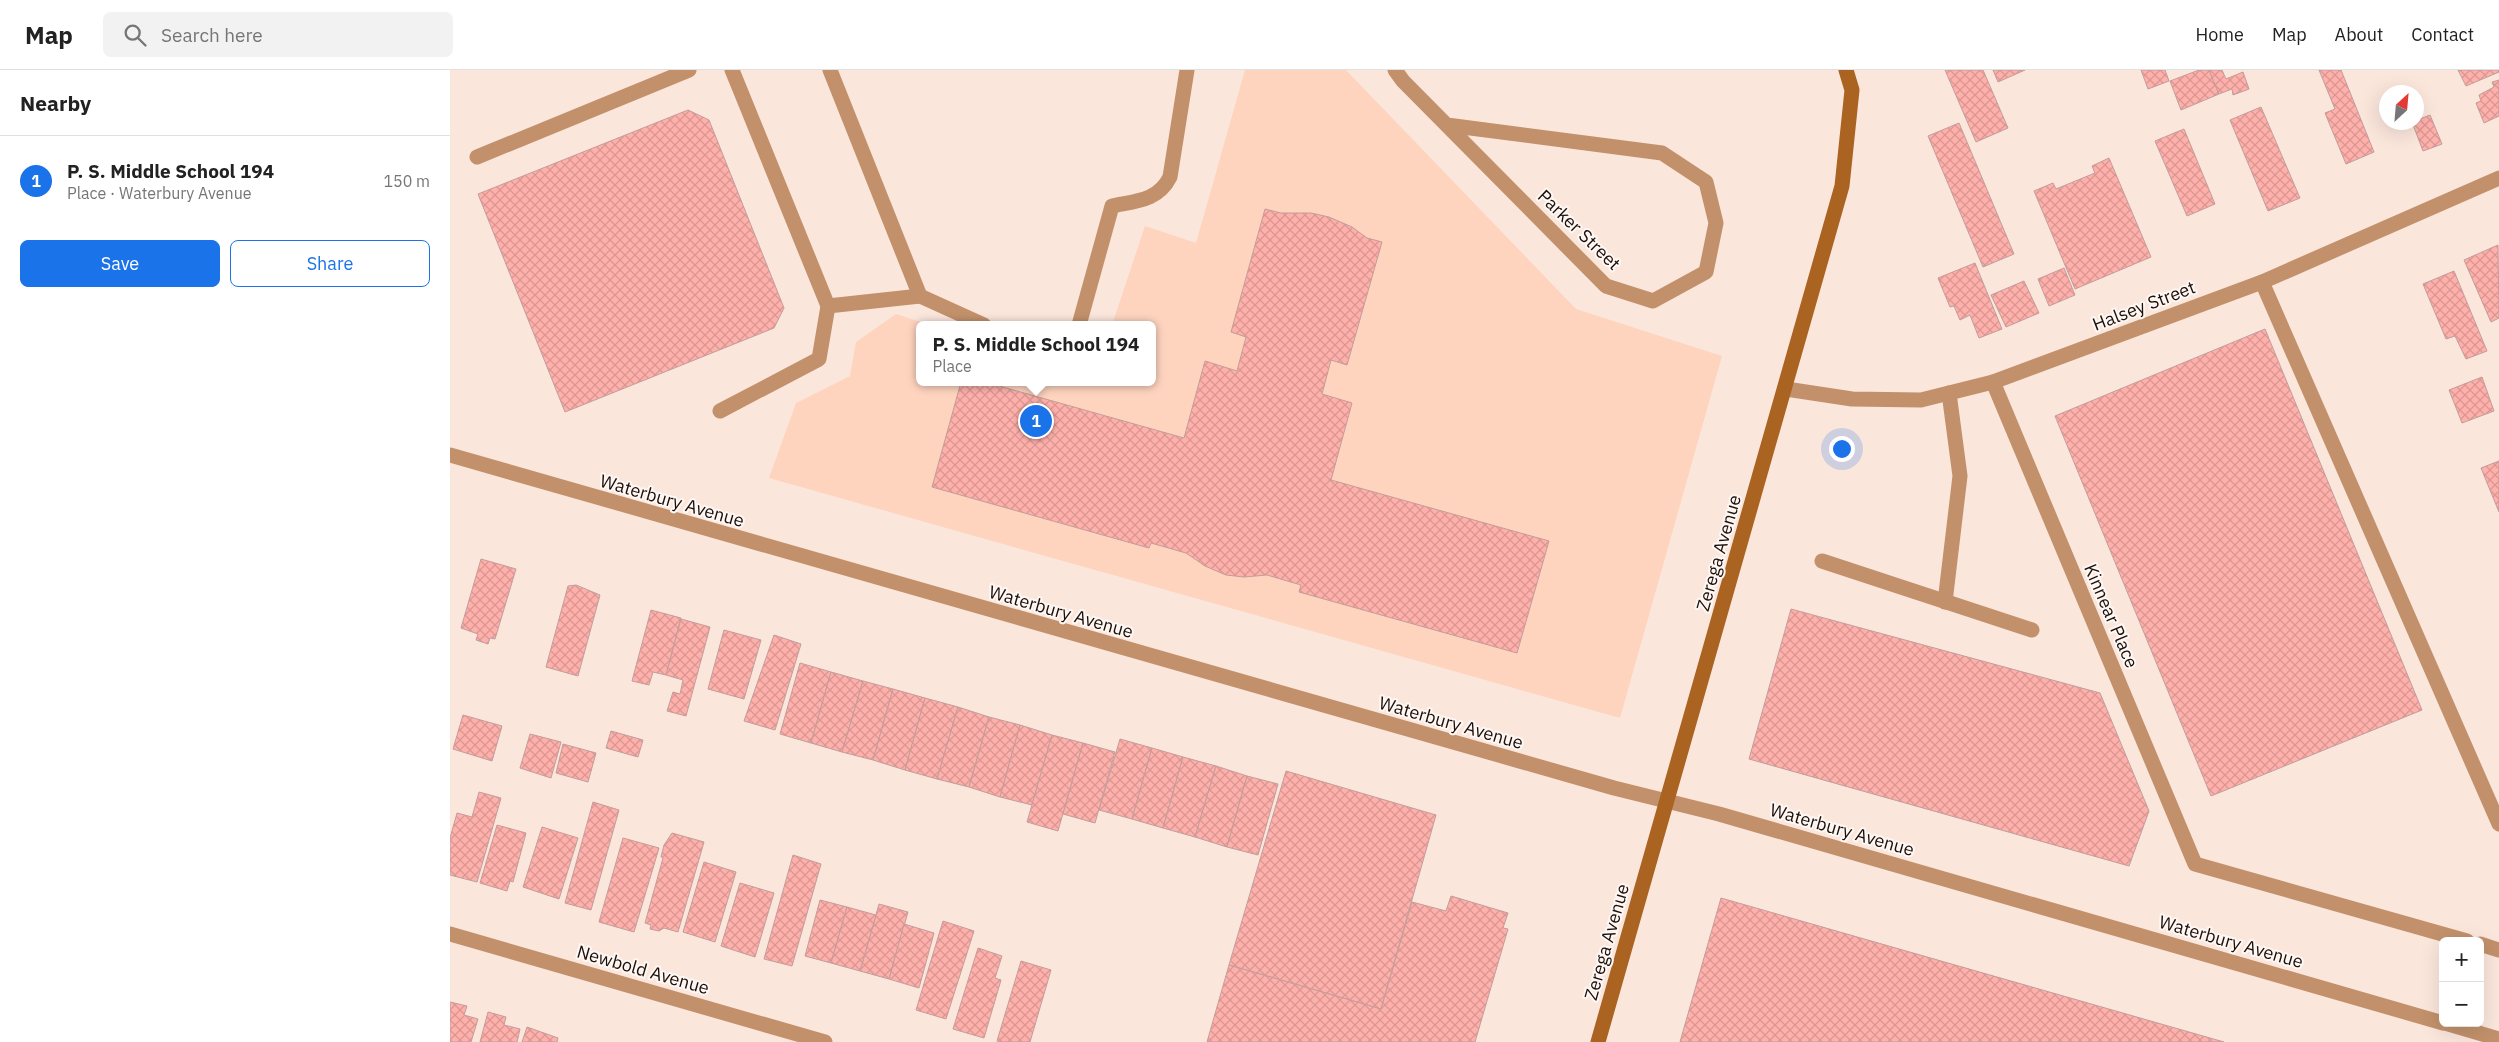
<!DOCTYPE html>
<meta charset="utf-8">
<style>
body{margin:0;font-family:"IBM Plex Sans",sans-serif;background:#f2f2f2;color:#222}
.controls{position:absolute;right:15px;bottom:15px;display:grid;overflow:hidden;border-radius:8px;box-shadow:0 5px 20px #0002}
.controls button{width:45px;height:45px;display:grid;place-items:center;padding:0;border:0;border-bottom:1px solid #e0e0e0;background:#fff;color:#222;font:25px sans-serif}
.compass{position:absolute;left:1929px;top:15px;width:45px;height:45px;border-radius:50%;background:#fff;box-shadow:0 5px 20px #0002;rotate:26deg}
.you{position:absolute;left:1391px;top:378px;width:18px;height:18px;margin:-12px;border:4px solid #fff;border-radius:50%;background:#1a73e8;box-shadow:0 0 0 8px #1a73e833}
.badge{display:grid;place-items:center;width:32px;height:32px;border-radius:50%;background:#1a73e8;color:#fff;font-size:16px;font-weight:700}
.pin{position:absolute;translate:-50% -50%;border:2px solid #fff;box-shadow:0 1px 5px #0006}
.popup{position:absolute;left:466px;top:251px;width:240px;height:65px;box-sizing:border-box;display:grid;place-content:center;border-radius:8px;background:#fff;filter:drop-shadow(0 1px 4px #0005);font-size:16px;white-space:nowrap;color:#767676}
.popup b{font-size:19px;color:#222}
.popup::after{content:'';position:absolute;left:50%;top:100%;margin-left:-10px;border:10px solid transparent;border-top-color:#fff}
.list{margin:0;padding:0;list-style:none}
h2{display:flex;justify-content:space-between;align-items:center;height:65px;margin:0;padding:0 20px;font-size:21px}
h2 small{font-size:16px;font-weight:400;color:#767676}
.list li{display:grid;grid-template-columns:32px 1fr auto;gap:15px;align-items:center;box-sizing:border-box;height:90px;padding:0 20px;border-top:1px solid #e0e0e0}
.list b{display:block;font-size:19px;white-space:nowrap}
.list p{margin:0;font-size:16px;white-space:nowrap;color:#767676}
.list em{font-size:16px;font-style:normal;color:#767676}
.actions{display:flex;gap:10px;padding:15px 20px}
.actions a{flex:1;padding:11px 0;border:1px solid #1a73e8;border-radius:8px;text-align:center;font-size:18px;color:#1a73e8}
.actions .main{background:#1a73e8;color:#fff}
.icon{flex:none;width:28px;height:28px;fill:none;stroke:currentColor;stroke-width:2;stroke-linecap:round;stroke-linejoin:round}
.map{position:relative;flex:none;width:2049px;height:972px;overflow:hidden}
header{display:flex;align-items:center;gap:30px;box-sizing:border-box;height:70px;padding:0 25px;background:#fff;border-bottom:1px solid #e0e0e0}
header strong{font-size:24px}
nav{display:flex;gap:28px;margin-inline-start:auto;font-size:18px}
.search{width:350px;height:45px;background:#f2f2f2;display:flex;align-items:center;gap:12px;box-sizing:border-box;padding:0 18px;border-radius:8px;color:#767676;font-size:19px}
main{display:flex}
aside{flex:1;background:#fff}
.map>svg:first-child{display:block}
.built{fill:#fed4bf}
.building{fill:url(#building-cross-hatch);stroke:#c29d9a}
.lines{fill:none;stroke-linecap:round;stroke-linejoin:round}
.lane{stroke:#c2916b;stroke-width:15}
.street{stroke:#c2916b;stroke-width:15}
.secondary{stroke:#aa6320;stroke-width:15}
.labels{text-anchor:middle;stroke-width:4;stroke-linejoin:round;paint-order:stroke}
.street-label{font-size:18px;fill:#1b0f09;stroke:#fef7f3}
</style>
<header>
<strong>Map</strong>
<div class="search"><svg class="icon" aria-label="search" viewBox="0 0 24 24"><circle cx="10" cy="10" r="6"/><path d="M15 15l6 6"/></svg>Search here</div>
<nav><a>Home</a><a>Map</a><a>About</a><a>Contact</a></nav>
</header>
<main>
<aside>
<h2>Nearby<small></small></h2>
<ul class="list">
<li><span class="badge">1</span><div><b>P. S. Middle School 194</b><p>Place · Waterbury Avenue</p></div><em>150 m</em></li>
</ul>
<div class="actions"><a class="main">Save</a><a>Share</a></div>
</aside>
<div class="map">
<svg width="2049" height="972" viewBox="0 0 2049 972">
<defs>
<pattern id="building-cross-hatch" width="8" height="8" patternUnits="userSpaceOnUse" patternTransform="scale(1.25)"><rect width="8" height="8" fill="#ffb0ab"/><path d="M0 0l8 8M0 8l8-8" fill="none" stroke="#da9692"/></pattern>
</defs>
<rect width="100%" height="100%" fill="#fbe6dc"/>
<polygon class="built" points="795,0 896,0 1126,239 1272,286 1170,648 319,408 346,333 400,306 406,272 446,244 480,255 470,255 470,312 702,312 702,255 662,255 695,156 746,173"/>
<g class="building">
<polygon points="1495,0 1533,0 1558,58 1526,72"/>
<polygon points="1543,0 1575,0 1548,12"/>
<polygon points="1691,0 1715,0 1719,11 1698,19"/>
<polygon points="1749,0 1759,0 1769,24 1731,40 1720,11"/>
<polygon points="1759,0 1772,0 1776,9 1793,2 1799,19 1783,25 1782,19 1769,24"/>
<polygon points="1869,0 1891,0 1924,82 1896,94 1875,43 1885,39"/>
<polygon points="2008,0 2049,0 2049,2 2016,16"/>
<polygon points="2049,10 2049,46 2034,53 2026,33 2031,31 2029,25 2044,17 2042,12"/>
<polygon points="1811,37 1850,128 1818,141 1780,50"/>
<polygon points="238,40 259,50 334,238 324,258 115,342 28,124"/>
<polygon points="1980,45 1992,74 1973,81 1962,52"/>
<polygon points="1509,53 1564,184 1533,197 1478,66"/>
<polygon points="1734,59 1765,134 1737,146 1705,71"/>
<polygon points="1659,88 1701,187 1625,219 1584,121 1603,113 1606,119 1645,103 1642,96"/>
<polygon points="815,139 831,143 861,143 879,147 902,157 917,168 932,172 897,295 881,290 872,324 902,333 881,410 1099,471 1067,583 849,522 851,515 817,505 794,507 776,505 755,496 736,483 701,473 699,478 482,417 511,312 535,312 734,368 755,291 787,301 796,267 781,262"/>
<polygon points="2048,175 2049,248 2041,252 2014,190"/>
<polygon points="1525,193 1552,259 1529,268 1520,245 1510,250 1504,236 1500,237 1488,208"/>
<polygon points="1614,198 1625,225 1599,236 1588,209"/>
<polygon points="2004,201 2037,281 2016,289 2005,266 1996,269 1973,214"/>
<polygon points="1574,211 1589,243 1556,257 1541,225"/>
<polygon points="1815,259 1972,640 1761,726 1605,346"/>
<polygon points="2032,307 2044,341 2012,353 1999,320"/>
<polygon points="2049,391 2049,442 2031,398"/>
<polygon points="31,489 66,499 45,569 40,568 38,574 26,570 28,564 11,558"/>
<polygon points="126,515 150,525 128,606 96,597 118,516"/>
<polygon points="1341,539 1650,623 1699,741 1679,796 1299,689"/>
<polygon points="201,540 231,548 216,605 203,602 199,615 182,611"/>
<polygon points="231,549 260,557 236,646 217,641 223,622 230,624 233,610 216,605"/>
<polygon points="274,560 311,570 294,629 258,619"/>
<polygon points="324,565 351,574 325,660 294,651"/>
<polygon points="350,593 381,602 361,673 330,664"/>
<polygon points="381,602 413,611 392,682 361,673"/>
<polygon points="413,611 443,619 423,690 392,682"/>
<polygon points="443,619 475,628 455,700 423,690"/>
<polygon points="475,628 508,637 487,709 455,700"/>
<polygon points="508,637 539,647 519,717 487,709"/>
<polygon points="13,645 52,656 42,691 3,679"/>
<polygon points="539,647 570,655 550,727 519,717"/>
<polygon points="570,655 602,665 582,735 550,727"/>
<polygon points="161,661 193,670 188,687 156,678"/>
<polygon points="80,664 111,672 101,708 70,698"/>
<polygon points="602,665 633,673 608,761 577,752"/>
<polygon points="670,669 702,678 682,749 649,740"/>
<polygon points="633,673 665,682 645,753 613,744"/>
<polygon points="113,674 146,683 138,712 106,703"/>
<polygon points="702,678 733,687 713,758 682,749"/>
<polygon points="733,687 766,696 745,767 713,758"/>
<polygon points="766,696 797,706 777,777 745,767"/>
<polygon points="836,701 986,745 931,939 779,895"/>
<polygon points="797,706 828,714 808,785 777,777"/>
<polygon points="29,722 51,728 27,812 0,805 0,768 7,743 22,747"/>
<polygon points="143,732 169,740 141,840 115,833"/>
<polygon points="47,755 76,763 63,812 60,811 57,821 30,813"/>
<polygon points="92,757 128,768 109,829 73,817"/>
<polygon points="222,763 254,772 228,862 214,858 209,861 200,859 201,855 195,853 213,788 211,787 214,775"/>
<polygon points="173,768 209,778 184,862 149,852"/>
<polygon points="343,785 371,794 342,896 314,889"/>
<polygon points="254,792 286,802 265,872 233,862"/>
<polygon points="290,813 324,823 305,887 271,876"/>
<polygon points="1001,826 1058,843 1053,858 1058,859 1025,972 757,972 779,895 931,939 962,832 996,841"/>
<polygon points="1271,828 1774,972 1230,972"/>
<polygon points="370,830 397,837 381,893 355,886"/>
<polygon points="429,834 458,842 439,909 410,901"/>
<polygon points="397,837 426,845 410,901 381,893"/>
<polygon points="493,851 524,861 496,949 466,940"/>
<polygon points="454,854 484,863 469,918 439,909"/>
<polygon points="528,878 552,886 545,908 551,910 534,968 503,959"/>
<polygon points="571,891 601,900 580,972 549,972 547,971"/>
<polygon points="0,932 17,936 14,945 28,949 21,972 0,972"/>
<polygon points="38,942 56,947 54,955 70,959 67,972 30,972"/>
<polygon points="77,957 108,968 107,972 72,972"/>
</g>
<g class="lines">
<g class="lane">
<polyline points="282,0 378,236"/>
<polyline points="380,0 470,226 534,255"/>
<polyline points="27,87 239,0"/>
<polyline points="1812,212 2049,754"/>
<path d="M629,255l33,-119c24,-5 46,-5 58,-29l17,-107"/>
<polyline points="1543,312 1745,794 2017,871"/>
<polyline points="270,341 369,289 378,236 470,226"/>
<polyline points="1372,491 1582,560"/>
<polyline points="1495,532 1510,406 1499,323"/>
<polyline points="2030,874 2049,880"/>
</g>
<g class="street">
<polyline points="945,0 953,11 1156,216 1203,231 1256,202 1266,153 1256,112 1212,83 997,55"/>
<polyline points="1336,319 1402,329 1471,330 1543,312 1812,212 2049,108"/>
<polyline points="0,385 1164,718 1269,744 1993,953"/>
<polyline points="0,864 375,972"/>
<polyline points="1995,953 2049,969"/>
</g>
<polyline class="secondary" points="1148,972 1392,116 1402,20 1396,0"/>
</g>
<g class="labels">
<g class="street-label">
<text transform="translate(1129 160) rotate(44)" y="6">Parker Street</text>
<text transform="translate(1694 236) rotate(-21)" y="6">Halsey Street</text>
<text transform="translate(222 431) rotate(16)" y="6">Waterbury Avenue</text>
<text transform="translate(1269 483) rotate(-74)" y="6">Zerega Avenue</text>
<text transform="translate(611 542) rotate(16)" y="6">Waterbury Avenue</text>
<text transform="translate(1661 546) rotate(67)" y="6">Kinnear Place</text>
<text transform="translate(1001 653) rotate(16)" y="6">Waterbury Avenue</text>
<text transform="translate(1392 760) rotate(16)" y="6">Waterbury Avenue</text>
<text transform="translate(1157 872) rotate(-74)" y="6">Zerega Avenue</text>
<text transform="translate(1781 872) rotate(16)" y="6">Waterbury Avenue</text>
<text transform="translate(193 900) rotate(16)" y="6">Newbold Avenue</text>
</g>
</g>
</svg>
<div class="controls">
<button>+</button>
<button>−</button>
</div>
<svg class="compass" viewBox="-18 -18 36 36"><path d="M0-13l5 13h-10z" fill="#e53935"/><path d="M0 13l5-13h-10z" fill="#767676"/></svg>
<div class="you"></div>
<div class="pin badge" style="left:586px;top:351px">1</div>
<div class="popup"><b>P. S. Middle School 194</b>Place</div>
</div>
</main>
